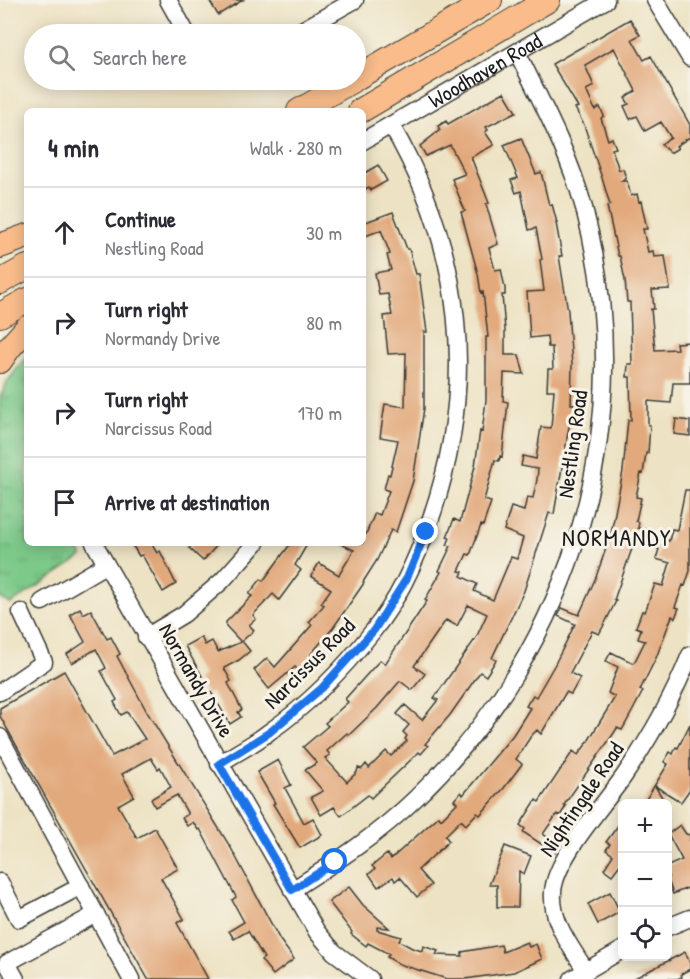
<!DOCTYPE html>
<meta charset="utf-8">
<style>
body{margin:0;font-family:"Patrick Hand",sans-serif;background:#f7f7f7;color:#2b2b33}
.controls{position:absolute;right:18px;bottom:18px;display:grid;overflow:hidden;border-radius:9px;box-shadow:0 3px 15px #0003}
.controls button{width:54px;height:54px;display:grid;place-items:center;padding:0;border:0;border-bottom:2px solid #e1e1e2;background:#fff;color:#2b2b33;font:30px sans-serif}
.stop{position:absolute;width:18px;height:18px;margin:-14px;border:4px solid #1a73e8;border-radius:50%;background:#fff}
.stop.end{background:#1a73e8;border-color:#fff;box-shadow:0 2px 6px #0008}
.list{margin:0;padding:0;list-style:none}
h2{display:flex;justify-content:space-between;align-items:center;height:78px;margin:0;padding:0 24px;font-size:26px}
h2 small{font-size:20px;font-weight:400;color:#7c7c81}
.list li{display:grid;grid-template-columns:39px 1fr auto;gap:18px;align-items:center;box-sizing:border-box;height:90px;padding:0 24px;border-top:2px solid #e1e1e2}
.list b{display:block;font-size:22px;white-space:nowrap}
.list p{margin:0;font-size:20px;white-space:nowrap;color:#7c7c81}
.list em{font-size:20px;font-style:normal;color:#7c7c81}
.icon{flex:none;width:33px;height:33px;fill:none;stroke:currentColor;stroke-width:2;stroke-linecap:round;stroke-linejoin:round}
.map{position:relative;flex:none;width:690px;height:979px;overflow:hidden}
.search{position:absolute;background:#fff;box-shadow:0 3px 15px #0003;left:24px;top:24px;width:342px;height:66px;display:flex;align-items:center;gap:15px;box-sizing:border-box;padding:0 21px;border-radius:33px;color:#7c7c81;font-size:22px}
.panel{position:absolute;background:#fff;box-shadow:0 3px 15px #0003;left:24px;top:108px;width:342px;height:438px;border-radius:9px}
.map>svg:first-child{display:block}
.grass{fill:url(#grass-tufts);stroke:#4c7252;stroke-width:1.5}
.building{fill:#e2a97b;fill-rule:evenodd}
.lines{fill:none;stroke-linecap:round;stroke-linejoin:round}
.minor-casing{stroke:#3b3a35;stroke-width:19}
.highway-casing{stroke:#3b3a35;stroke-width:26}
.minor{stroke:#fff;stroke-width:16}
.highway{stroke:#f9bc8a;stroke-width:24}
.route{stroke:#1a73e8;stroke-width:8}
.labels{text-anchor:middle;stroke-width:6;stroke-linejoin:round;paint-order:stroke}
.street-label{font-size:22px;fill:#1c1c1c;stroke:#f7f3e8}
.neighbourhood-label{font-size:24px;letter-spacing:1.5px;fill:#1c1c1c;stroke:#f7f3e8}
</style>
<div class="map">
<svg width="690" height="979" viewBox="0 0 690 979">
<defs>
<pattern id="grass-tufts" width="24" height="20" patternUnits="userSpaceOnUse" patternTransform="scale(1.5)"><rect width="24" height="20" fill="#7bc989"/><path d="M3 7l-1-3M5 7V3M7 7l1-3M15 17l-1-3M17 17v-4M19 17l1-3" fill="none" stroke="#6aac76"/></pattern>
</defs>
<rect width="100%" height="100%" fill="#f7f3e8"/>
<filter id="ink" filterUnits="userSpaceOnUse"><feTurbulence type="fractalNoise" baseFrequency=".0167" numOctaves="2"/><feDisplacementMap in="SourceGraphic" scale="12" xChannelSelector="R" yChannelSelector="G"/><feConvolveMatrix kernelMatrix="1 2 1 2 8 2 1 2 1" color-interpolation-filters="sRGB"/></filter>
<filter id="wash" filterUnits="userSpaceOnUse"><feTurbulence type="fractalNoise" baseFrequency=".008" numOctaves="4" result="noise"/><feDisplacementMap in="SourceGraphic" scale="24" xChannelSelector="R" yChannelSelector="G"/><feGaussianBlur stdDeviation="1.35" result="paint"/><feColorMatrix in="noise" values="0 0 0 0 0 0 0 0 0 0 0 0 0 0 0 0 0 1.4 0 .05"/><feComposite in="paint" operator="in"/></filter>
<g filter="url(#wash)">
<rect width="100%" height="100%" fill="#ede3c4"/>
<polygon class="grass" points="27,356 27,543 75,543 82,557 11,604 0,598 0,398 7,382"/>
<g id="blocks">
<g class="building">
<polygon points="209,0 243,0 218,15"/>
<polygon points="630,19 640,35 632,39 644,60 651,56 690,125 690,137 676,146 678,148 670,153 661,144 671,138 661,122 645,131 637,116 630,119 624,106 629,104 625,98 636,91 614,48 585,65 594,86 586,90 595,110 600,107 604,116 601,118 608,140 612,138 616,148 612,149 619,170 623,169 626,178 621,181 627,181 631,196 637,194 639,202 641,201 647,229 643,229 648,252 653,251 654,257 665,256 670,289 652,290 654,309 651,309 655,350 677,349 676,343 690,342 690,383 673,383 671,403 648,401 648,425 650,425 648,453 646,453 643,474 641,473 636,497 641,498 636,521 639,522 638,528 645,529 643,535 669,541 672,529 677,530 685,490 690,490 690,571 685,586 683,585 675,607 679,608 675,618 672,616 656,658 640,690 643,691 632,712 622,730 617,728 614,733 564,805 566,806 560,816 557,814 543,834 560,846 555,853 523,832 525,829 520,825 536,800 539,802 573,751 578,755 587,743 615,697 608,693 618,667 606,661 611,652 633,663 635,661 645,641 638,639 641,629 636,627 642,611 645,612 655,584 663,586 670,563 656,559 659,549 634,543 614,600 616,601 605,623 599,634 592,631 570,673 580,678 571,694 566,692 541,734 537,730 531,736 516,759 522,764 504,788 480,815 477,813 466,825 461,820 445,836 449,841 418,870 431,885 417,897 400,877 395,881 393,877 378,887 369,874 375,869 372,866 387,854 391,859 439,816 441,819 457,803 454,800 461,792 463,795 513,735 530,708 526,706 533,695 536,697 555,664 575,624 558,616 562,608 579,615 596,577 611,534 623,471 628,420 631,420 630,377 627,377 628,364 632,364 630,302 627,302 625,280 620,256 618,256 607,206 610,205 602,178 584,125 575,108 578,107 552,64"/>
<path d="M504,92l12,20 -30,15 2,3 -3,2 9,13 -23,12 18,46 -3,1 12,40 -9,4 6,22 6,-1 4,19v7h-3l3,35v25h14l5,19 -20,-1 -1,28 5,1 -6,55 -2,-1 -1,5 -4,-1 -11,40 7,2 -8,24 -2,-1 -11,30 -3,-1 -8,17 4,1 -2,4 16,8 -3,7 19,9 18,-43 6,2 6,-21 -19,-8 7,-23 13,4 3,-14 6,1 4,-18 1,-11 -17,-3 2,-10 13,3 5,-32 10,1 3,-38h-7l1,-21h5l-1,-22h-4l-1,-11 -17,2 -3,-46 17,-1 -4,-31 2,-1 -6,-31 -7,2 -8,-39 -5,2 -5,-13 7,-2 -14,-33 17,-7 15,36 5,-2 8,33 3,-1 5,19h-1l6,33h-3l9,55 4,54 -1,39h5l-1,12 -4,-1 -17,99 -5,-1 -25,78 -32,67 4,2 -10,16 -6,-4 -30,43 -25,29 3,2 -7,8 -2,-2 -48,46 -3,-3 -27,21 -7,-9 -13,8 -10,-18 12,-6 -18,-21 12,-7 -14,-16 25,-21 -3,-3 23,-21 -3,-3 35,-39 5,4 42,-63 -2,-1 16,-28 -2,-1 12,-25 -4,-1 3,-7 -3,-1 7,-18 6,3 15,-56 5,-35 2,1 4,-32v-63h2l-5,-45 -2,1 -3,-19 -17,-62 4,-1 -13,-32 13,-5 -15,-29 -24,11 -6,-10 20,-16 -2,-4 8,-5 2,3zM468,605l19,9 -11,24 -42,60 4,2 -16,20 -17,-15 -8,9 12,11 -6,7 4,4 -2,3 2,2 -16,15 -5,-5 -17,17 -3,-4 -4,5 -4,-1 -1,4 -10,10 -22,-24 5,-3 -3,-4 20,-18 2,2 28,-27 23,-27 12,9 13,-16 -11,-8 32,-46 11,6z"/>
<polygon points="378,165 387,181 371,190 369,187 363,190 363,174"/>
<polygon points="393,212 407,249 409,249 416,274 419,274 427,332 424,332 424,408 413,481 396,532 391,530 377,560 363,582 364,583 333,628 311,654 311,662 306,662 298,670 295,667 269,689 254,670 267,658 275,667 312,625 309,622 324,605 321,603 331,589 311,576 319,563 339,575 354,550 339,543 363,543 363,533 366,534 375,513 380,515 389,491 384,489 388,474 390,475 398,440 380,437 385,404 405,407 406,353 388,354 384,316 392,315 388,294 379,295 375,273 391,270 387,255 390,254 381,230 363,237 363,223"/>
<polygon points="676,419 690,421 690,436 674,434"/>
<polygon points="131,543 151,543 157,553 160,551 176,584 163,592 142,555 139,556"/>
<polygon points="194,543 219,543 203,561 189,548"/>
<polygon points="291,543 308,543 295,565 301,570 279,600 273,594 253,615 256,619 249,625 254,630 242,641 250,651 239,660 224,668 231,681 228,683 242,710 238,712 241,717 230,724 211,692 207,695 197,679 202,676 185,646 201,637 205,645 212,641 218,652 241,642 226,626 226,622 252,596 249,594 261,579 263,581"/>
<polygon points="80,608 83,614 91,610 107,639 111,637 120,654 117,656 147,712 231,848 280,940 294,959 273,975 261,960 264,958 248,931 234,939 229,931 244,922 232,900 236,897 200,829 198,830 193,822 187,826 182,818 188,814 177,795 155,807 151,799 171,787 160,767 158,769 151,758 122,774 134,796 118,805 137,838 155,828 178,869 161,878 184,919 177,923 208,979 148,979 0,716 0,708 64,671 112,756 145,739 127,712 121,715 114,702 117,700 101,671 106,668 96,649 72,663 67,654 85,642 70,614"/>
<polygon points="690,724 690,789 681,802 655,786 666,804 643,804 668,764 664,762 670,752 673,754 676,747 678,748"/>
<polygon points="278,760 291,785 285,788 304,823 313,818 322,835 300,848 273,804 275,803 257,772"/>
<polygon points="622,820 622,862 612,875 604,869 613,855 606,850 610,844 606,842"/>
<polygon points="680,825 686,834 690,835 690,887 673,894 668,880 668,866 682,860 668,834"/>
<polygon points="505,846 531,856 524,874 519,871 518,907 497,907 497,885 489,885"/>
<polygon points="349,887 363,905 389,928 377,927 377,930 401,937 399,941 412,948 422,951 423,946 438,951 436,955 462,956 462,952 501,945 503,952 527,942 529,947 536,944 542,959 514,972 465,979 447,979 399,964 387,957 389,954 368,943 366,946 351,934 352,932 329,902"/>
<polygon points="610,892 620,912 598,924 588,904"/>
<polygon points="685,952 690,963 690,969 681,974 682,977 677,979 633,979"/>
</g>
</g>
</g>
<g filter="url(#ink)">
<use href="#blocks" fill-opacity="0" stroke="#3b3a35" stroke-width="1.5"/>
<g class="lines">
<g class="minor-casing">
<g id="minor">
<polyline points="168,0 187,34"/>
<polyline points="655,0 690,58"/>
<polyline points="295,34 355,0"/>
<path id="s1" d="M363,141l243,-141"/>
<polyline points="94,543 317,932 334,952 370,979"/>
<polyline points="42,602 105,565"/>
<polyline points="146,637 184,614 222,581 256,543"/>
<polyline points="0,692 44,662 21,612"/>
<polyline points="0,737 131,979"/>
<path d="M219,764c17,-11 35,-20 50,-32 39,-27 75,-64 104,-101 26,-32 45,-75 58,-113 47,-136 32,-269 -40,-393"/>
<polyline points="0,882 19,919 81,886"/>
<path d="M292,890c44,-28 87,-56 125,-93 157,-152 224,-376 167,-589 -15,-55 -42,-105 -67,-156"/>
<polyline points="668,927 690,918"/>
<path d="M586,971c-15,-25 -35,-48 -33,-79 2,-34 51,-87 71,-116 26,-38 49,-78 66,-121"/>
<polyline points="16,979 7,963 96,914"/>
<polyline points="572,979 622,950"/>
</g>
</g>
<g class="highway-casing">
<g id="highway">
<polyline points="356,78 490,0"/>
<polyline points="299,111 353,80"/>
<polyline points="360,111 548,0"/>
<polyline points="0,246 27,236"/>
<polyline points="0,282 27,267"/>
<polyline points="0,315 27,300"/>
<polyline points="0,361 9,348 27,328"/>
</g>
</g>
<use href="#minor" class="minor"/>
<use href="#highway" class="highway"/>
</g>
</g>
<g class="lines" filter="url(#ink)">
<polyline class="route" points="335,862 292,890 219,764 270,732 322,688 374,630 407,578 426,532"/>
</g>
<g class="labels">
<g class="street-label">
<text dy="8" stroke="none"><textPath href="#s1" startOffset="141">Woodhaven Road</textPath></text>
<text transform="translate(572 444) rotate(-82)" y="8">Nestling Road</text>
<text transform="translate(309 663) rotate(-45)" y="8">Narcissus Road</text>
<text transform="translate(197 680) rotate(60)" y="8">Normandy Drive</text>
<text transform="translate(581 799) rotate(-56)" y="8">Nightingale Road</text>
</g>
<g class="neighbourhood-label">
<text x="617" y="546">NORMANDY</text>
</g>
</g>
</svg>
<div class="controls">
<button>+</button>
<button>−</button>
<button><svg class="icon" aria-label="locate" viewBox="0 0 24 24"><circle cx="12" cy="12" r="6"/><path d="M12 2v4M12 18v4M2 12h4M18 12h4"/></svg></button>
</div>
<div class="stop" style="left:335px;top:862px"></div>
<div class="stop end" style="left:426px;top:532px"></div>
<div class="search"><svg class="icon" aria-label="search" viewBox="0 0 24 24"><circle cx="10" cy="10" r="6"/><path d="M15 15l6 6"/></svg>Search here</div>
<section class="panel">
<h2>4 min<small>Walk · 280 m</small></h2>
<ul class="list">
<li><svg class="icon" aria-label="ahead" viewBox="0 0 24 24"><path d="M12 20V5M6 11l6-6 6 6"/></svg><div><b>Continue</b><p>Nestling Road</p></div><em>30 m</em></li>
<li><svg class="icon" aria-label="right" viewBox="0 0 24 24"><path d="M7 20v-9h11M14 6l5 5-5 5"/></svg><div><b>Turn right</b><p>Normandy Drive</p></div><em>80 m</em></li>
<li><svg class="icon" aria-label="right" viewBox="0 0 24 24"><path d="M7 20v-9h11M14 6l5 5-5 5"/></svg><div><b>Turn right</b><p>Narcissus Road</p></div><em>170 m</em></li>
<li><svg class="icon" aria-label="arrive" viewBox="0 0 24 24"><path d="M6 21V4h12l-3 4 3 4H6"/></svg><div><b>Arrive at destination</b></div></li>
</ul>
</section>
</div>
